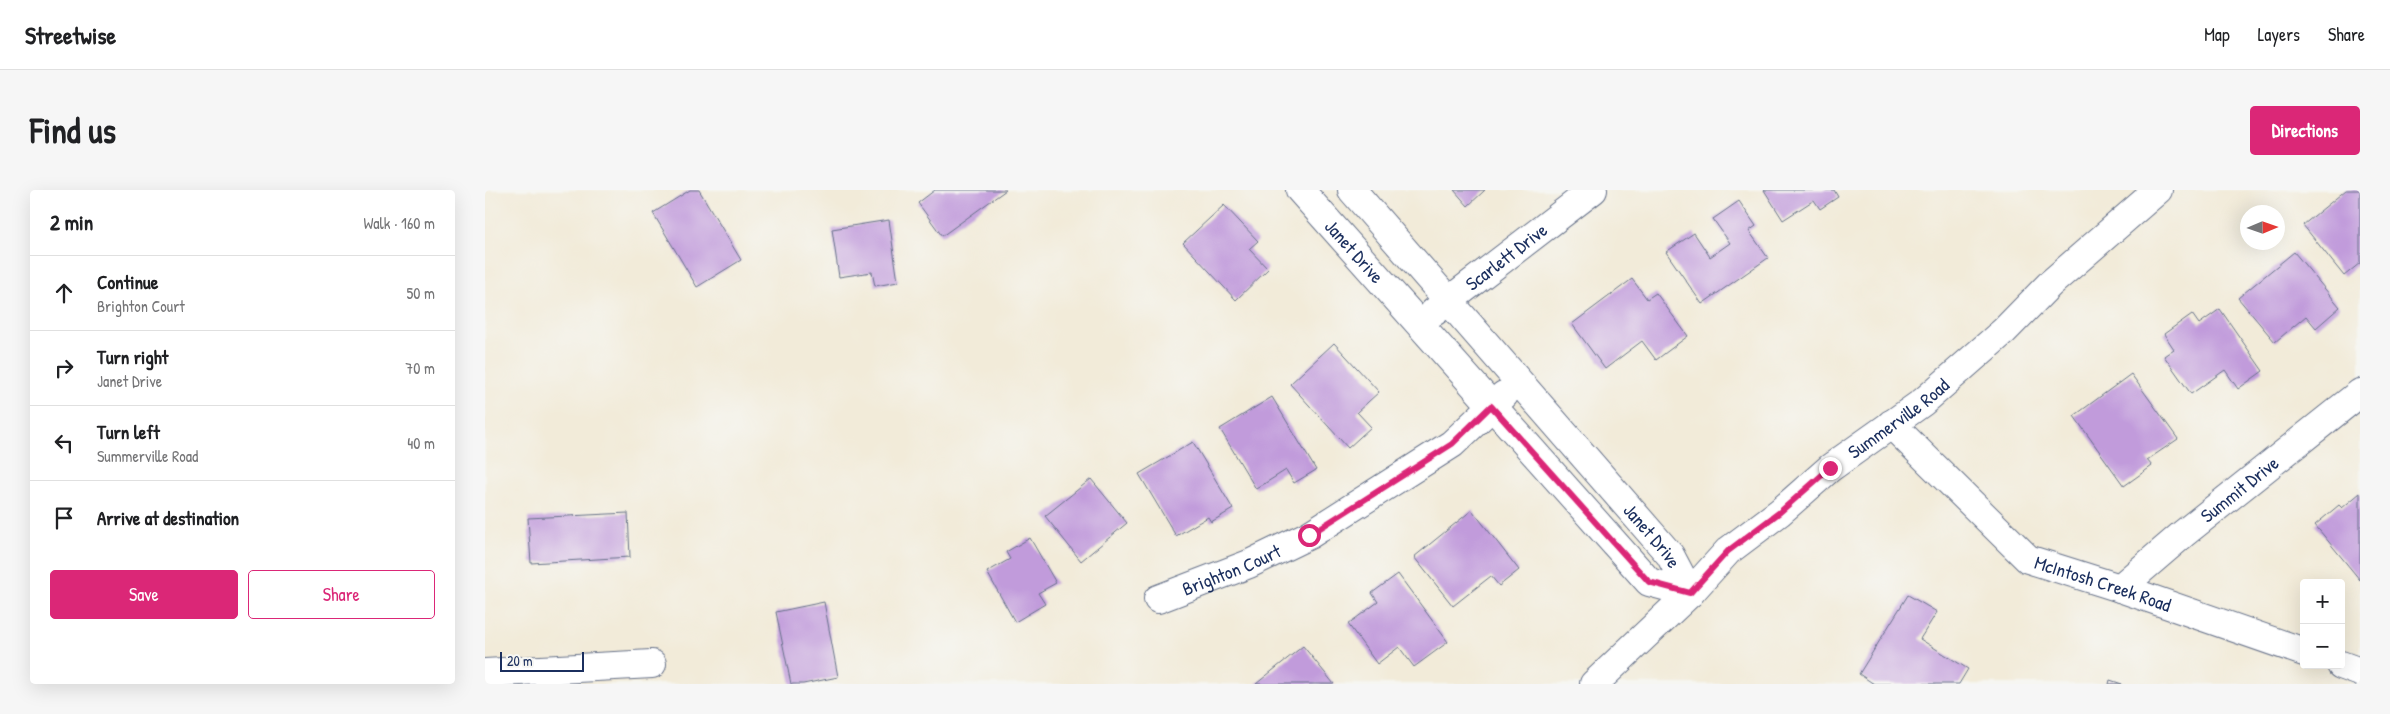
<!DOCTYPE html>
<meta charset="utf-8">
<style>
body{margin:0;font-family:"Patrick Hand",sans-serif;background:#f6f6f6;color:#202124}
.controls{position:absolute;right:15px;bottom:15px;display:grid;overflow:hidden;border-radius:5px;box-shadow:0 5px 20px #0002}
.controls button{width:45px;height:45px;display:grid;place-items:center;padding:0;border:0;border-bottom:1px solid #e0e0e0;background:#fff;color:#202124;font:25px sans-serif}
.compass{position:absolute;left:1755px;top:15px;width:45px;height:45px;border-radius:50%;background:#fff;box-shadow:0 5px 20px #0002;rotate:88deg}
.scale{position:absolute;left:15px;bottom:12px;width:84px;box-sizing:border-box;padding-left:5px;border:2px solid #1b2f5e;border-top:0;font-size:14px;line-height:18px;white-space:nowrap;color:#1b2f5e;-webkit-text-stroke:4px #f6f6f2;paint-order:stroke}
.stop{position:absolute;width:15px;height:15px;margin:-11px;border:4px solid #db2777;border-radius:50%;background:#fff}
.stop.end{background:#db2777;border-color:#fff;box-shadow:0 1px 5px #0008}
.list{margin:0;padding:0;list-style:none}
h2{display:flex;justify-content:space-between;align-items:center;height:65px;margin:0;padding:0 20px;font-size:21px}
h2 small{font-size:16px;font-weight:400;color:#757577}
.list li{display:grid;grid-template-columns:32px 1fr auto;gap:15px;align-items:center;box-sizing:border-box;height:75px;padding:0 20px;border-top:1px solid #e0e0e0}
.list b{display:block;font-size:19px;white-space:nowrap}
.list p{margin:0;font-size:16px;white-space:nowrap;color:#757577}
.list em{font-size:16px;font-style:normal;color:#757577}
.actions{display:flex;gap:10px;padding:15px 20px}
.actions a{flex:1;padding:11px 0;border:1px solid #db2777;border-radius:5px;text-align:center;font-size:18px;color:#db2777}
.actions .main{background:#db2777;color:#fff}
.icon{flex:none;width:28px;height:28px;fill:none;stroke:currentColor;stroke-width:2;stroke-linecap:round;stroke-linejoin:round}
.map{position:relative;flex:none;width:1875px;height:494px;overflow:hidden;border-radius:5px}
header{display:flex;align-items:center;gap:30px;box-sizing:border-box;height:70px;padding:0 25px;background:#fff;border-bottom:1px solid #e0e0e0}
header strong{font-size:24px}
nav{display:flex;gap:28px;margin-inline-start:auto;font-size:18px}
.intro{display:flex;align-items:center;justify-content:space-between;box-sizing:border-box;height:120px;padding:0 30px}
h1{margin:0;font-size:35px}
.button{padding:12px 22px;border-radius:5px;background:#db2777;color:#fff;font-size:18px;font-weight:700}
main{display:flex;gap:30px;padding:0 30px}
aside{flex:1;background:#fff;border-radius:5px;box-shadow:0 5px 20px #0002}
.map>svg:first-child{display:block}
.building{fill:#c19bdb}
.lines{fill:none;stroke-linecap:round;stroke-linejoin:round}
.minor-casing{stroke:#667189;stroke-width:30}
.secondary-casing{stroke:#667189;stroke-width:30}
.minor{stroke:#fff;stroke-width:28}
.secondary{stroke:#fff;stroke-width:28}
.route{stroke:#db2777;stroke-width:6}
.labels{text-anchor:middle;stroke-width:4;stroke-linejoin:round;paint-order:stroke}
.street-label{font-size:19px;fill:#1b2f5e;stroke:#f6f6f2}
</style>
<header>
<strong>Streetwise</strong>
<nav><a>Map</a><a>Layers</a><a>Share</a></nav>
</header>
<div class="intro"><h1>Find us</h1><a class="button">Directions</a></div>
<main>
<aside>
<h2>2 min<small>Walk · 160 m</small></h2>
<ul class="list">
<li><svg class="icon" aria-label="ahead" viewBox="0 0 24 24"><path d="M12 20V5M6 11l6-6 6 6"/></svg><div><b>Continue</b><p>Brighton Court</p></div><em>50 m</em></li>
<li><svg class="icon" aria-label="right" viewBox="0 0 24 24"><path d="M7 20v-9h11M14 6l5 5-5 5"/></svg><div><b>Turn right</b><p>Janet Drive</p></div><em>70 m</em></li>
<li><svg class="icon" aria-label="left" viewBox="0 0 24 24"><path d="M17 20v-9H6M10 6l-5 5 5 5"/></svg><div><b>Turn left</b><p>Summerville Road</p></div><em>40 m</em></li>
<li><svg class="icon" aria-label="arrive" viewBox="0 0 24 24"><path d="M6 21V4h12l-3 4 3 4H6"/></svg><div><b>Arrive at destination</b></div></li>
</ul>
<div class="actions"><a class="main">Save</a><a>Share</a></div>
</aside>
<div class="map">
<svg width="1875" height="494" viewBox="0 0 1875 494">
<rect width="100%" height="100%" fill="#f6f6f2"/>
<filter id="ink" filterUnits="userSpaceOnUse"><feTurbulence type="fractalNoise" baseFrequency=".02" numOctaves="2"/><feDisplacementMap in="SourceGraphic" scale="10" xChannelSelector="R" yChannelSelector="G"/><feConvolveMatrix kernelMatrix="1 2 1 2 8 2 1 2 1" color-interpolation-filters="sRGB"/></filter>
<filter id="wash" filterUnits="userSpaceOnUse"><feTurbulence type="fractalNoise" baseFrequency=".0096" numOctaves="4" result="noise"/><feDisplacementMap in="SourceGraphic" scale="20" xChannelSelector="R" yChannelSelector="G"/><feGaussianBlur stdDeviation="1.12" result="paint"/><feColorMatrix in="noise" values="0 0 0 0 0 0 0 0 0 0 0 0 0 0 0 0 0 1.4 0 .05"/><feComposite in="paint" operator="in"/></filter>
<g filter="url(#wash)">
<rect width="100%" height="100%" fill="#f2ebd9"/>
<g id="blocks">
<g class="building">
<polygon points="205,0 214,0 256,70 212,97 168,23"/>
<polygon points="450,0 521,0 457,46 433,13"/>
<polygon points="969,0 1000,0 983,16"/>
<polygon points="1279,0 1349,0 1353,7 1335,19 1329,10 1298,30"/>
<polygon points="1861,0 1875,0 1875,73 1859,86 1818,35"/>
<polygon points="1254,11 1271,36 1264,41 1283,68 1217,114 1181,62 1209,43 1225,67 1245,53 1228,29"/>
<polygon points="739,15 773,51 764,59 783,79 751,110 698,53"/>
<polygon points="404,30 413,92 390,96 387,82 354,87 347,39"/>
<polygon points="1809,62 1855,117 1831,138 1821,126 1790,152 1753,108"/>
<polygon points="1147,89 1162,109 1171,103 1203,146 1171,170 1157,151 1120,179 1087,134"/>
<polygon points="1735,119 1778,181 1753,199 1740,180 1706,204 1679,166 1689,159 1679,144 1707,124 1714,134"/>
<polygon points="849,153 894,202 872,222 886,237 863,258 805,194"/>
<polygon points="1646,184 1693,249 1662,270 1667,276 1639,296 1589,226"/>
<polygon points="787,207 831,280 809,293 801,280 771,299 735,239"/>
<polygon points="708,252 748,319 726,332 723,327 691,346 654,284"/>
<polygon points="606,289 642,333 596,371 560,326"/>
<polygon points="1875,303 1875,390 1830,335 1854,315 1857,318"/>
<polygon points="987,320 1034,380 1014,396 1006,386 968,416 929,367"/>
<polygon points="143,323 145,367 46,373 43,328"/>
<polygon points="545,348 571,393 553,403 560,414 530,432 502,382 525,369 521,362"/>
<polygon points="913,384 963,452 929,477 914,457 892,474 863,434 893,412 887,403"/>
<polygon points="1423,405 1452,422 1435,449 1483,479 1474,494 1389,494 1374,484"/>
<polygon points="339,412 353,487 318,494 306,494 291,422"/>
<polygon points="818,456 849,494 771,494"/>
<polygon points="1625,490 1637,494 1624,494"/>
</g>
</g>
</g>
<g filter="url(#ink)">
<use href="#blocks" fill-opacity="0" stroke="#667189" stroke-width="1"/>
<g class="lines">
<g class="minor-casing">
<g id="minor">
<path id="s1" d="M815,0l349,392 41,11"/>
<path id="s2" d="M867,0l318,365 20,38"/>
<path id="s3" d="M949,122l159,-122"/>
<path id="s4" d="M1406,234l137,135 92,29 184,64"/>
<path id="s5" d="M1635,398l63,-54 177,-141"/>
<path id="s6" d="M673,409l91,-35 60,-29 143,-91 52,-49"/>
<polyline points="1856,475 1875,482"/>
<polyline points="0,483 167,474"/>
</g>
</g>
<g class="secondary-casing">
<g id="secondary">
<path id="s7" d="M1109,494l96,-91 38,-42 52,-39 50,-44 93,-66 81,-71 46,-47 108,-94"/>
</g>
</g>
<use href="#minor" class="minor"/>
<use href="#secondary" class="secondary"/>
</g>
</g>
<g class="lines" filter="url(#ink)">
<polyline class="route" points="824,345 967,254 1006,216 1164,392 1205,403 1243,361 1295,322 1345,278"/>
</g>
<g class="labels">
<g class="street-label">
<text dy="7" stroke="none"><textPath href="#s1" startOffset="82">Janet Drive</textPath></text>
<text dy="7" stroke="none"><textPath href="#s3" startOffset="91">Scarlett Drive</textPath></text>
<text dy="7" stroke="none"><textPath href="#s7" startOffset="405">Summerville Road</textPath></text>
<text dy="7" stroke="none"><textPath href="#s5" startOffset="155">Summit Drive</textPath></text>
<text dy="7" stroke="none"><textPath href="#s2" startOffset="458">Janet Drive</textPath></text>
<text dy="7" stroke="none"><textPath href="#s6" startOffset="79">Brighton Court</textPath></text>
<text dy="7" stroke="none"><textPath href="#s4" startOffset="271">McIntosh Creek Road</textPath></text>
</g>
</g>
</svg>
<div class="controls">
<button>+</button>
<button>−</button>
</div>
<svg class="compass" viewBox="-18 -18 36 36"><path d="M0-13l5 13h-10z" fill="#e53935"/><path d="M0 13l5-13h-10z" fill="#757577"/></svg>
<div class="scale">20 m</div>
<div class="stop" style="left:824px;top:345px"></div>
<div class="stop end" style="left:1345px;top:278px"></div>
</div>
</main>
